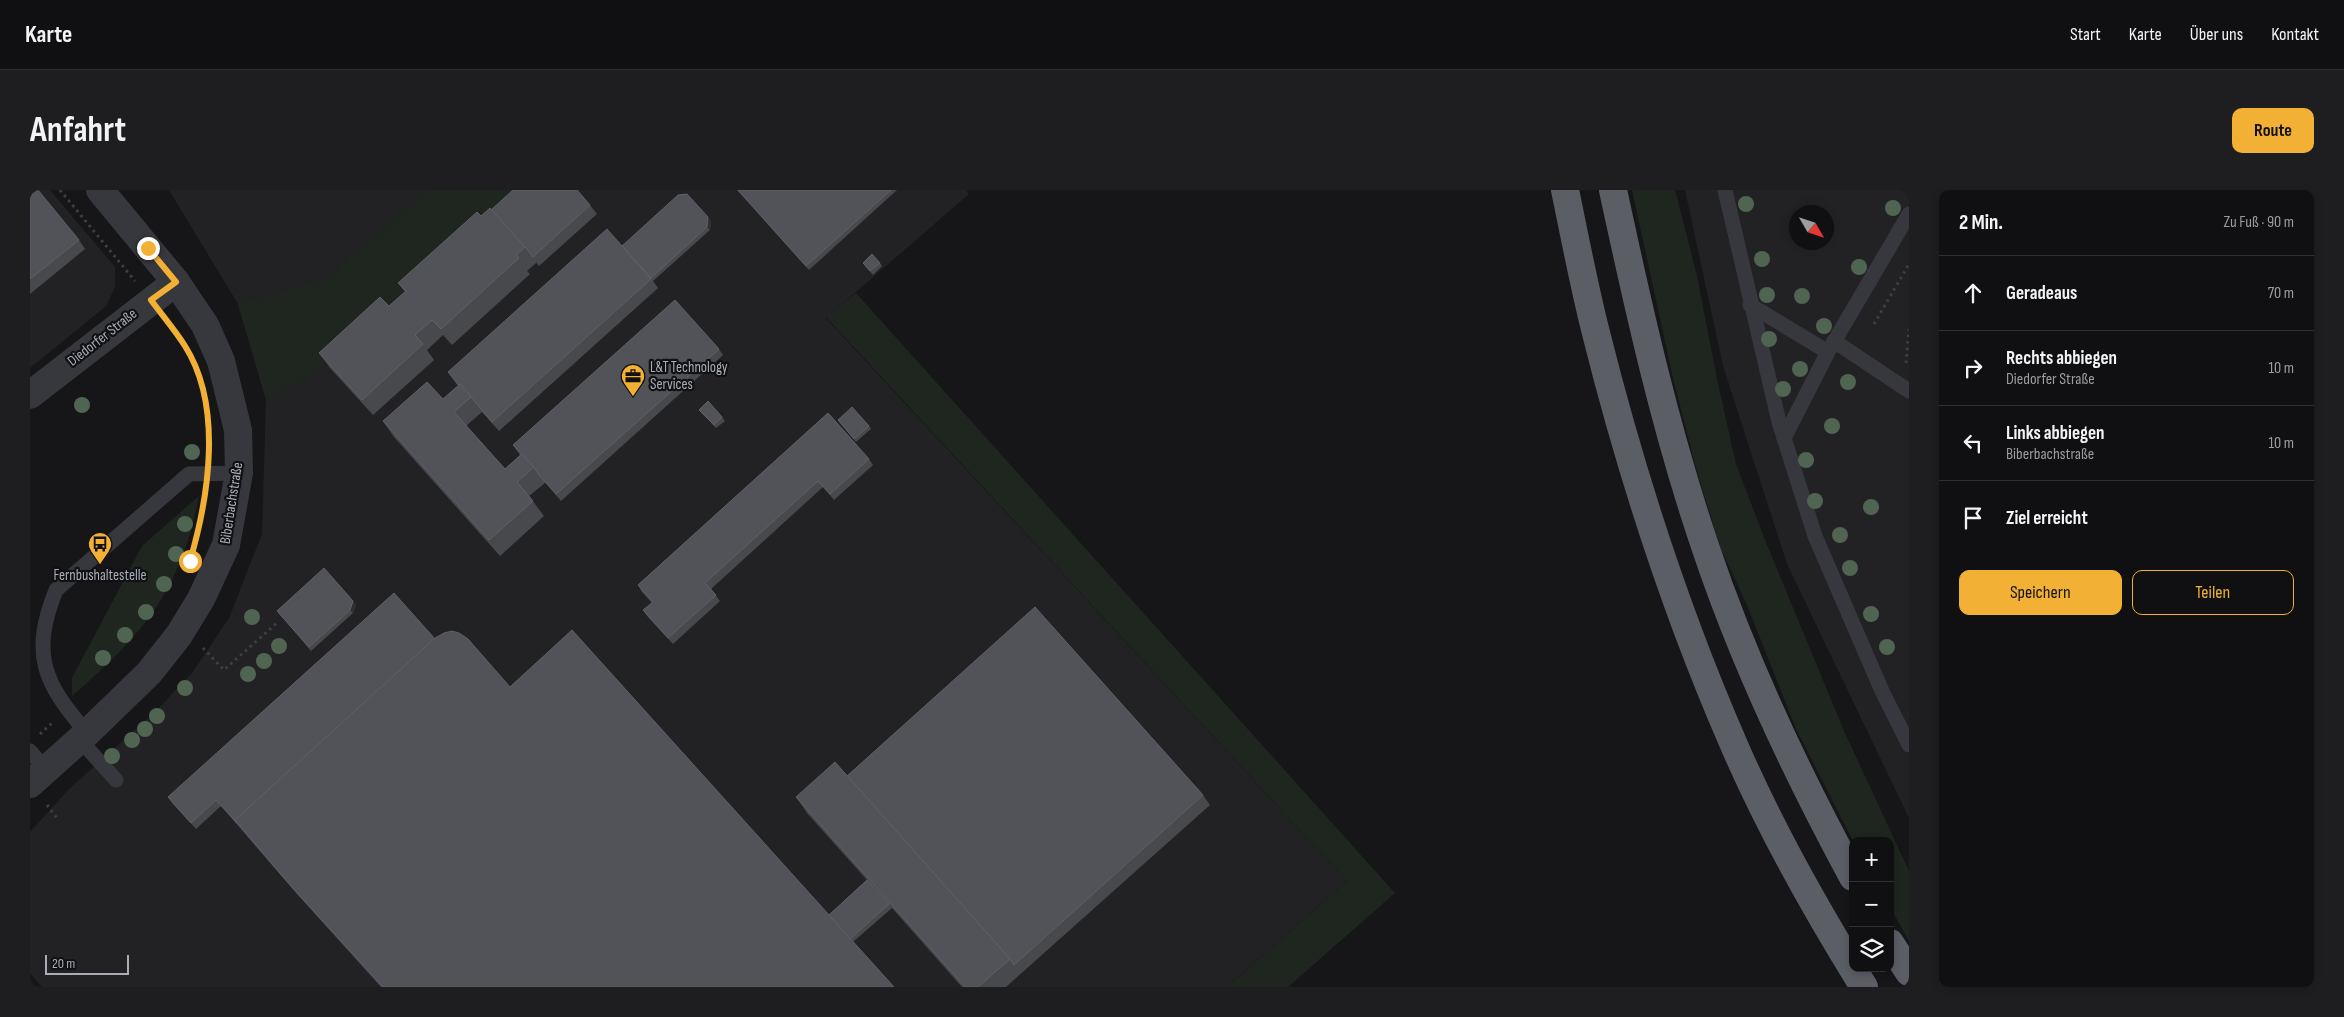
<!DOCTYPE html>
<html lang="de">
<meta charset="utf-8">
<style>
body{margin:0;font-family:"Sofia Sans Condensed",sans-serif;background:#1e1e20;color:#f1f3f6}
.controls{position:absolute;right:15px;bottom:15px;display:grid;overflow:hidden;border-radius:10px;box-shadow:0 2px 8px #0003}
.controls button{width:45px;height:45px;display:grid;place-items:center;padding:0;border:0;border-bottom:1px solid #303032;background:#101012;color:#f1f3f6;font:25px sans-serif}
.compass{position:absolute;left:1759px;top:15px;width:45px;height:45px;border-radius:50%;background:#101012;box-shadow:0 2px 8px #0003;rotate:129deg}
.scale{position:absolute;left:15px;bottom:12px;width:84px;box-sizing:border-box;padding-left:5px;border:2px solid #a8adb8;border-top:0;font-size:14px;line-height:18px;white-space:nowrap;color:#a8adb8;-webkit-text-stroke:4px #111113;paint-order:stroke}
.stop{position:absolute;width:15px;height:15px;margin:-11px;border:4px solid #f2b134;border-radius:50%;background:#fff}
.stop.end{background:#f2b134;border-color:#fff;box-shadow:0 1px 5px #0008}
.list{margin:0;padding:0;list-style:none}
h2{display:flex;justify-content:space-between;align-items:center;height:65px;margin:0;padding:0 20px;font-size:21px}
h2 small{font-size:16px;font-weight:400;color:#9c9d9f}
.list li{display:grid;grid-template-columns:32px 1fr auto;gap:15px;align-items:center;box-sizing:border-box;height:75px;padding:0 20px;border-top:1px solid #303032}
.list b{display:block;font-size:19px;white-space:nowrap}
.list p{margin:0;font-size:16px;white-space:nowrap;color:#9c9d9f}
.list em{font-size:16px;font-style:normal;color:#9c9d9f}
.actions{display:flex;gap:10px;padding:15px 20px}
.actions a{flex:1;padding:11px 0;border:1px solid #f2b134;border-radius:10px;text-align:center;font-size:18px;color:#f2b134}
.actions .main{background:#f2b134;color:#111}
.icon{flex:none;width:28px;height:28px;fill:none;stroke:currentColor;stroke-width:2;stroke-linecap:round;stroke-linejoin:round}
.map{position:relative;flex:none;width:1879px;height:797px;overflow:hidden;border-radius:10px}
header{display:flex;align-items:center;gap:30px;box-sizing:border-box;height:70px;padding:0 25px;background:#101012;border-bottom:1px solid #303032}
header strong{font-size:24px}
nav{display:flex;gap:28px;margin-inline-start:auto;font-size:18px}
.intro{display:flex;align-items:center;justify-content:space-between;box-sizing:border-box;height:120px;padding:0 30px}
h1{margin:0;font-size:35px}
.button{padding:12px 22px;border-radius:10px;background:#f2b134;color:#111;font-size:18px;font-weight:700}
main{display:flex;gap:30px;padding:0 30px}
aside{flex:1;background:#101012;border-radius:10px;box-shadow:0 2px 8px #0003}
.map>svg:first-child{display:block}
.built{fill:#222225;fill-rule:evenodd}
.green{fill:#1e261f}
.lines{fill:none;stroke-linecap:round;stroke-linejoin:round}
.path{stroke:#3d3f44;stroke-width:3;stroke-dasharray:2.5 4;stroke-linecap:butt}
.service{stroke:#37383d;stroke-width:15}
.minor{stroke:#37383d;stroke-width:28}
.tertiary{stroke:#37383d;stroke-width:28}
.trunk{stroke:#5b5e65;stroke-width:28}
.tree{fill:#506452}
.wall{fill:#47494d}
.shaded-wall{fill:#2f3033}
.building{fill:#525359;stroke:#5f6168}
.route{stroke:#f2b134;stroke-width:6}
.labels{text-anchor:middle;stroke-width:4.5;stroke-linejoin:round;paint-order:stroke}
.street-label{font-size:15px;fill:#a8adb8;stroke:#111113}
.poi-label{font-size:15px;fill:#a8adb8;stroke:#111113;text-anchor:start}
</style>
<header>
<strong>Karte</strong>
<nav><a>Start</a><a>Karte</a><a>Über uns</a><a>Kontakt</a></nav>
</header>
<div class="intro"><h1>Anfahrt</h1><a class="button">Route</a></div>
<main>
<div class="map">
<svg width="1879" height="797" viewBox="0 0 1879 797">
<rect width="100%" height="100%" fill="#161618"/>
<g class="built">
<polygon points="0,0 20,0 85,77 85,97 76,116 0,178"/>
<polygon points="139,0 936,0 939,4 796,128 1317,691 1197,797 12,797 0,783 0,642 39,599 125,522 162,483 199,428 232,344 236,210 208,114"/>
<path d="M1655,0h224v628l-122,-254 -64,-198zM1766,22h30v30h-30z"/>
</g>
<g class="green">
<polygon points="398,0 492,0 274,191 236,210 208,114 297,88"/>
<polygon points="1602,0 1645,0 1667,86 1687,189 1706,274 1733,345 1814,541 1879,681 1879,751 1860,717 1860,651 1823,651 1766,539 1717,415 1690,357 1666,278 1643,188"/>
<polygon points="826,103 1365,703 1258,797 1197,797 1317,691 796,127"/>
<path d="M169,306c-19,96 -55,137 -127,200v-18l70,-132z"/>
</g>
<g class="lines">
<g class="path">
<polyline points="30,0 105,91"/>
<polyline points="1844,134 1879,74"/>
<polyline points="1876,173 1879,139"/>
<polyline points="178,243 178,262"/>
<polyline points="173,458 194,480 248,432"/>
<polyline points="10,544 22,533"/>
<polyline points="17,615 27,628"/>
</g>
<g class="service">
<polyline points="1695,0 1749,232 1785,346 1852,501 1879,555"/>
<polyline points="1720,115 1798,162"/>
<polyline points="1804,151 1879,201"/>
<polyline points="1754,248 1798,162 1879,24"/>
<path d="M57,543c-43,-50 -57,-78 -31,-143l133,-116 50,-1"/>
<polyline points="50,550 86,590"/>
<polyline points="0,561 16,580"/>
</g>
<polyline class="minor" points="0,205 146,92"/>
<polyline class="tertiary" points="0,594 57,543 119,483 149,445 171,409 196,355 209,283 208,240 191,171 175,135 146,92 70,0"/>
<g class="trunk">
<path d="M1535,0c10,48 19,96 31,143 35,140 80,279 138,412 36,83 82,165 130,242"/>
<path d="M1583,0c26,121 53,242 93,359 38,113 90,223 147,328"/>
<polyline points="1860,753 1879,782"/>
</g>
</g>
<g class="tree">
<circle cx="1716" cy="14" r="8"/>
<circle cx="1863" cy="18" r="8"/>
<circle cx="1732" cy="69" r="8"/>
<circle cx="1829" cy="77" r="8"/>
<circle cx="1737" cy="105" r="8"/>
<circle cx="1772" cy="106" r="8"/>
<circle cx="1794" cy="136" r="8"/>
<circle cx="1739" cy="149" r="8"/>
<circle cx="1770" cy="179" r="8"/>
<circle cx="1818" cy="192" r="8"/>
<circle cx="1753" cy="199" r="8"/>
<circle cx="52" cy="215" r="8"/>
<circle cx="1802" cy="236" r="8"/>
<circle cx="162" cy="262" r="8"/>
<circle cx="1776" cy="270" r="8"/>
<circle cx="1785" cy="311" r="8"/>
<circle cx="1841" cy="317" r="8"/>
<circle cx="155" cy="334" r="8"/>
<circle cx="1810" cy="345" r="8"/>
<circle cx="146" cy="364" r="8"/>
<circle cx="1820" cy="378" r="8"/>
<circle cx="134" cy="394" r="8"/>
<circle cx="116" cy="422" r="8"/>
<circle cx="1841" cy="424" r="8"/>
<circle cx="222" cy="427" r="8"/>
<circle cx="95" cy="445" r="8"/>
<circle cx="249" cy="456" r="8"/>
<circle cx="1857" cy="457" r="8"/>
<circle cx="73" cy="468" r="8"/>
<circle cx="234" cy="471" r="8"/>
<circle cx="218" cy="484" r="8"/>
<circle cx="155" cy="498" r="8"/>
<circle cx="127" cy="526" r="8"/>
<circle cx="115" cy="539" r="8"/>
<circle cx="102" cy="550" r="8"/>
<circle cx="82" cy="566" r="8"/>
</g>
<g class="wall">
<polygon points="0,0 49,50 55,59 0,104"/>
<polygon points="707,0 867,0 779,80"/>
<polygon points="560,15 567,24 509,76 506,72 506,73 497,81 500,84 422,155 413,145 397,160 404,170 343,225 300,178 289,163 359,116 375,102 368,93 451,26 461,20"/>
<polygon points="681,31 680,40 623,91 628,98 469,241 452,222 436,236 475,279 490,265 483,255 689,159 693,165 531,311 514,291 515,293 499,306 514,326 470,366 364,247 353,231 413,209 428,196 418,182 592,56"/>
<polygon points="833,73 850,73 852,76 843,85"/>
<polygon points="669,220 692,227 695,231 686,238"/>
<polygon points="798,223 839,269 843,275 804,310 793,297 681,399 690,411 643,454 618,427 613,420 622,413 612,402 608,395"/>
<polygon points="808,230 839,236 841,239 826,252"/>
<polygon points="323,411 326,415 323,423 281,461 247,421"/>
<polygon points="405,449 480,497 799,725 837,690 777,623 766,607 817,586 1173,605 1180,615 976,797 932,797 862,718 823,752 864,797 351,797 267,704 191,616 166,639 143,614 138,607"/>
</g>
<g class="shaded-wall">
<polygon points="678,27 681,31 680,40 677,37"/>
<polygon points="323,411 326,415 323,423 320,420"/>
</g>
<g class="building">
<polygon points="0,0 8,0 49,50 0,89"/>
<polygon points="483,0 547,0 560,15 503,67 495,57 461,20"/>
<polygon points="708,0 861,0 776,76"/>
<polygon points="657,4 678,27 677,37 621,88 592,56 648,5"/>
<polygon points="460,18 495,57 486,65 489,68 411,139 402,130 385,145 393,154 332,210 289,163 350,107 359,116 376,101 368,93 447,22 451,26"/>
<polygon points="577,39 621,89 462,232 430,194 429,195 418,182"/>
<polygon points="842,64 850,73 840,81 833,73"/>
<polygon points="645,110 689,159 526,304 509,285 504,277 483,255"/>
<polygon points="397,192 413,209 430,194 441,207 424,222 475,279 492,264 504,277 487,292 503,311 459,350 353,231"/>
<polygon points="678,211 692,227 684,235 669,220"/>
<polygon points="822,217 839,236 824,249 808,230"/>
<polygon points="798,223 839,269 800,304 788,291 675,393 686,405 638,448 613,420 623,412 608,395"/>
<polygon points="294,378 323,411 320,420 279,457 247,421"/>
<polygon points="364,403 405,449 205,630 207,633 186,610 161,633 138,607"/>
<polygon points="1005,417 1173,605 984,775 980,769 817,586"/>
<polygon points="542,440 864,797 353,797 260,695 205,630 405,448 414,443 422,441 429,443 438,449 480,497"/>
<polygon points="805,572 980,769 948,797 935,797 766,607"/>
<polygon points="837,690 859,714 820,749 799,725"/>
</g>
<g class="lines">
<path class="route" d="M118,58l28,34 -25,18c11,15 24,30 34,46 38,60 24,150 5,215"/>
</g>
<defs>
<g id="office-pin" transform="scale(1.25)"><path d="M0 17L-7.5 6A9.5 9.5 0 1 1 7.5 6Z" fill="#f2b134" stroke="#111113"/><path d="M-6-3h4V-5.5h4V-3h4V5H-6ZM-1-4.5V-3h2v-1.5ZM-6 0V1H6V0Z" fill="#111"/></g>
<g id="bus-pin" transform="scale(1.25)"><path d="M0 17L-7.5 6A9.5 9.5 0 1 1 7.5 6Z" fill="#f2b134" stroke="#111113"/><path d="M-5-6H5V4H4V6H2V4H-2V6H-4V4H-5ZM-3.5-4V0h7V-4ZM-3.5 1.2v1.5H-2V1.2ZM2 1.2v1.5H3.5V1.2Z" fill="#111"/></g>
</defs>
<g fill-rule="evenodd">
<use href="#office-pin" x="603" y="186"/>
<use href="#bus-pin" x="70" y="354"/>
</g>
<g class="labels">
<g class="street-label">
<text transform="translate(72 147) rotate(-38)" y="5">Diedorfer Straße</text>
<text transform="translate(201 313) rotate(-81)" y="5">Biberbachstraße</text>
</g>
<g class="poi-label">
<text x="620" y="182">L&amp;T Technology<tspan x="620" dy="17">Services</tspan></text>
<text x="70" y="390" text-anchor="middle">Fernbushaltestelle</text>
</g>
</g>
</svg>
<div class="controls">
<button>+</button>
<button>−</button>
<button><svg class="icon" aria-label="layers" viewBox="0 0 24 24"><path d="M12 4l9 5-9 5-9-5zM3 14l9 5 9-5"/></svg></button>
</div>
<svg class="compass" viewBox="-18 -18 36 36"><path d="M0-13l5 13h-10z" fill="#e53935"/><path d="M0 13l5-13h-10z" fill="#9c9d9f"/></svg>
<div class="scale">20 m</div>
<div class="stop" style="left:160px;top:371px"></div>
<div class="stop end" style="left:118px;top:58px"></div>
</div>
<aside>
<h2>2 Min.<small>Zu Fuß · 90 m</small></h2>
<ul class="list">
<li><svg class="icon" aria-label="ahead" viewBox="0 0 24 24"><path d="M12 20V5M6 11l6-6 6 6"/></svg><div><b>Geradeaus</b></div><em>70 m</em></li>
<li><svg class="icon" aria-label="right" viewBox="0 0 24 24"><path d="M7 20v-9h11M14 6l5 5-5 5"/></svg><div><b>Rechts abbiegen</b><p>Diedorfer Straße</p></div><em>10 m</em></li>
<li><svg class="icon" aria-label="left" viewBox="0 0 24 24"><path d="M17 20v-9H6M10 6l-5 5 5 5"/></svg><div><b>Links abbiegen</b><p>Biberbachstraße</p></div><em>10 m</em></li>
<li><svg class="icon" aria-label="arrive" viewBox="0 0 24 24"><path d="M6 21V4h12l-3 4 3 4H6"/></svg><div><b>Ziel erreicht</b></div></li>
</ul>
<div class="actions"><a class="main">Speichern</a><a>Teilen</a></div>
</aside>
</main>
